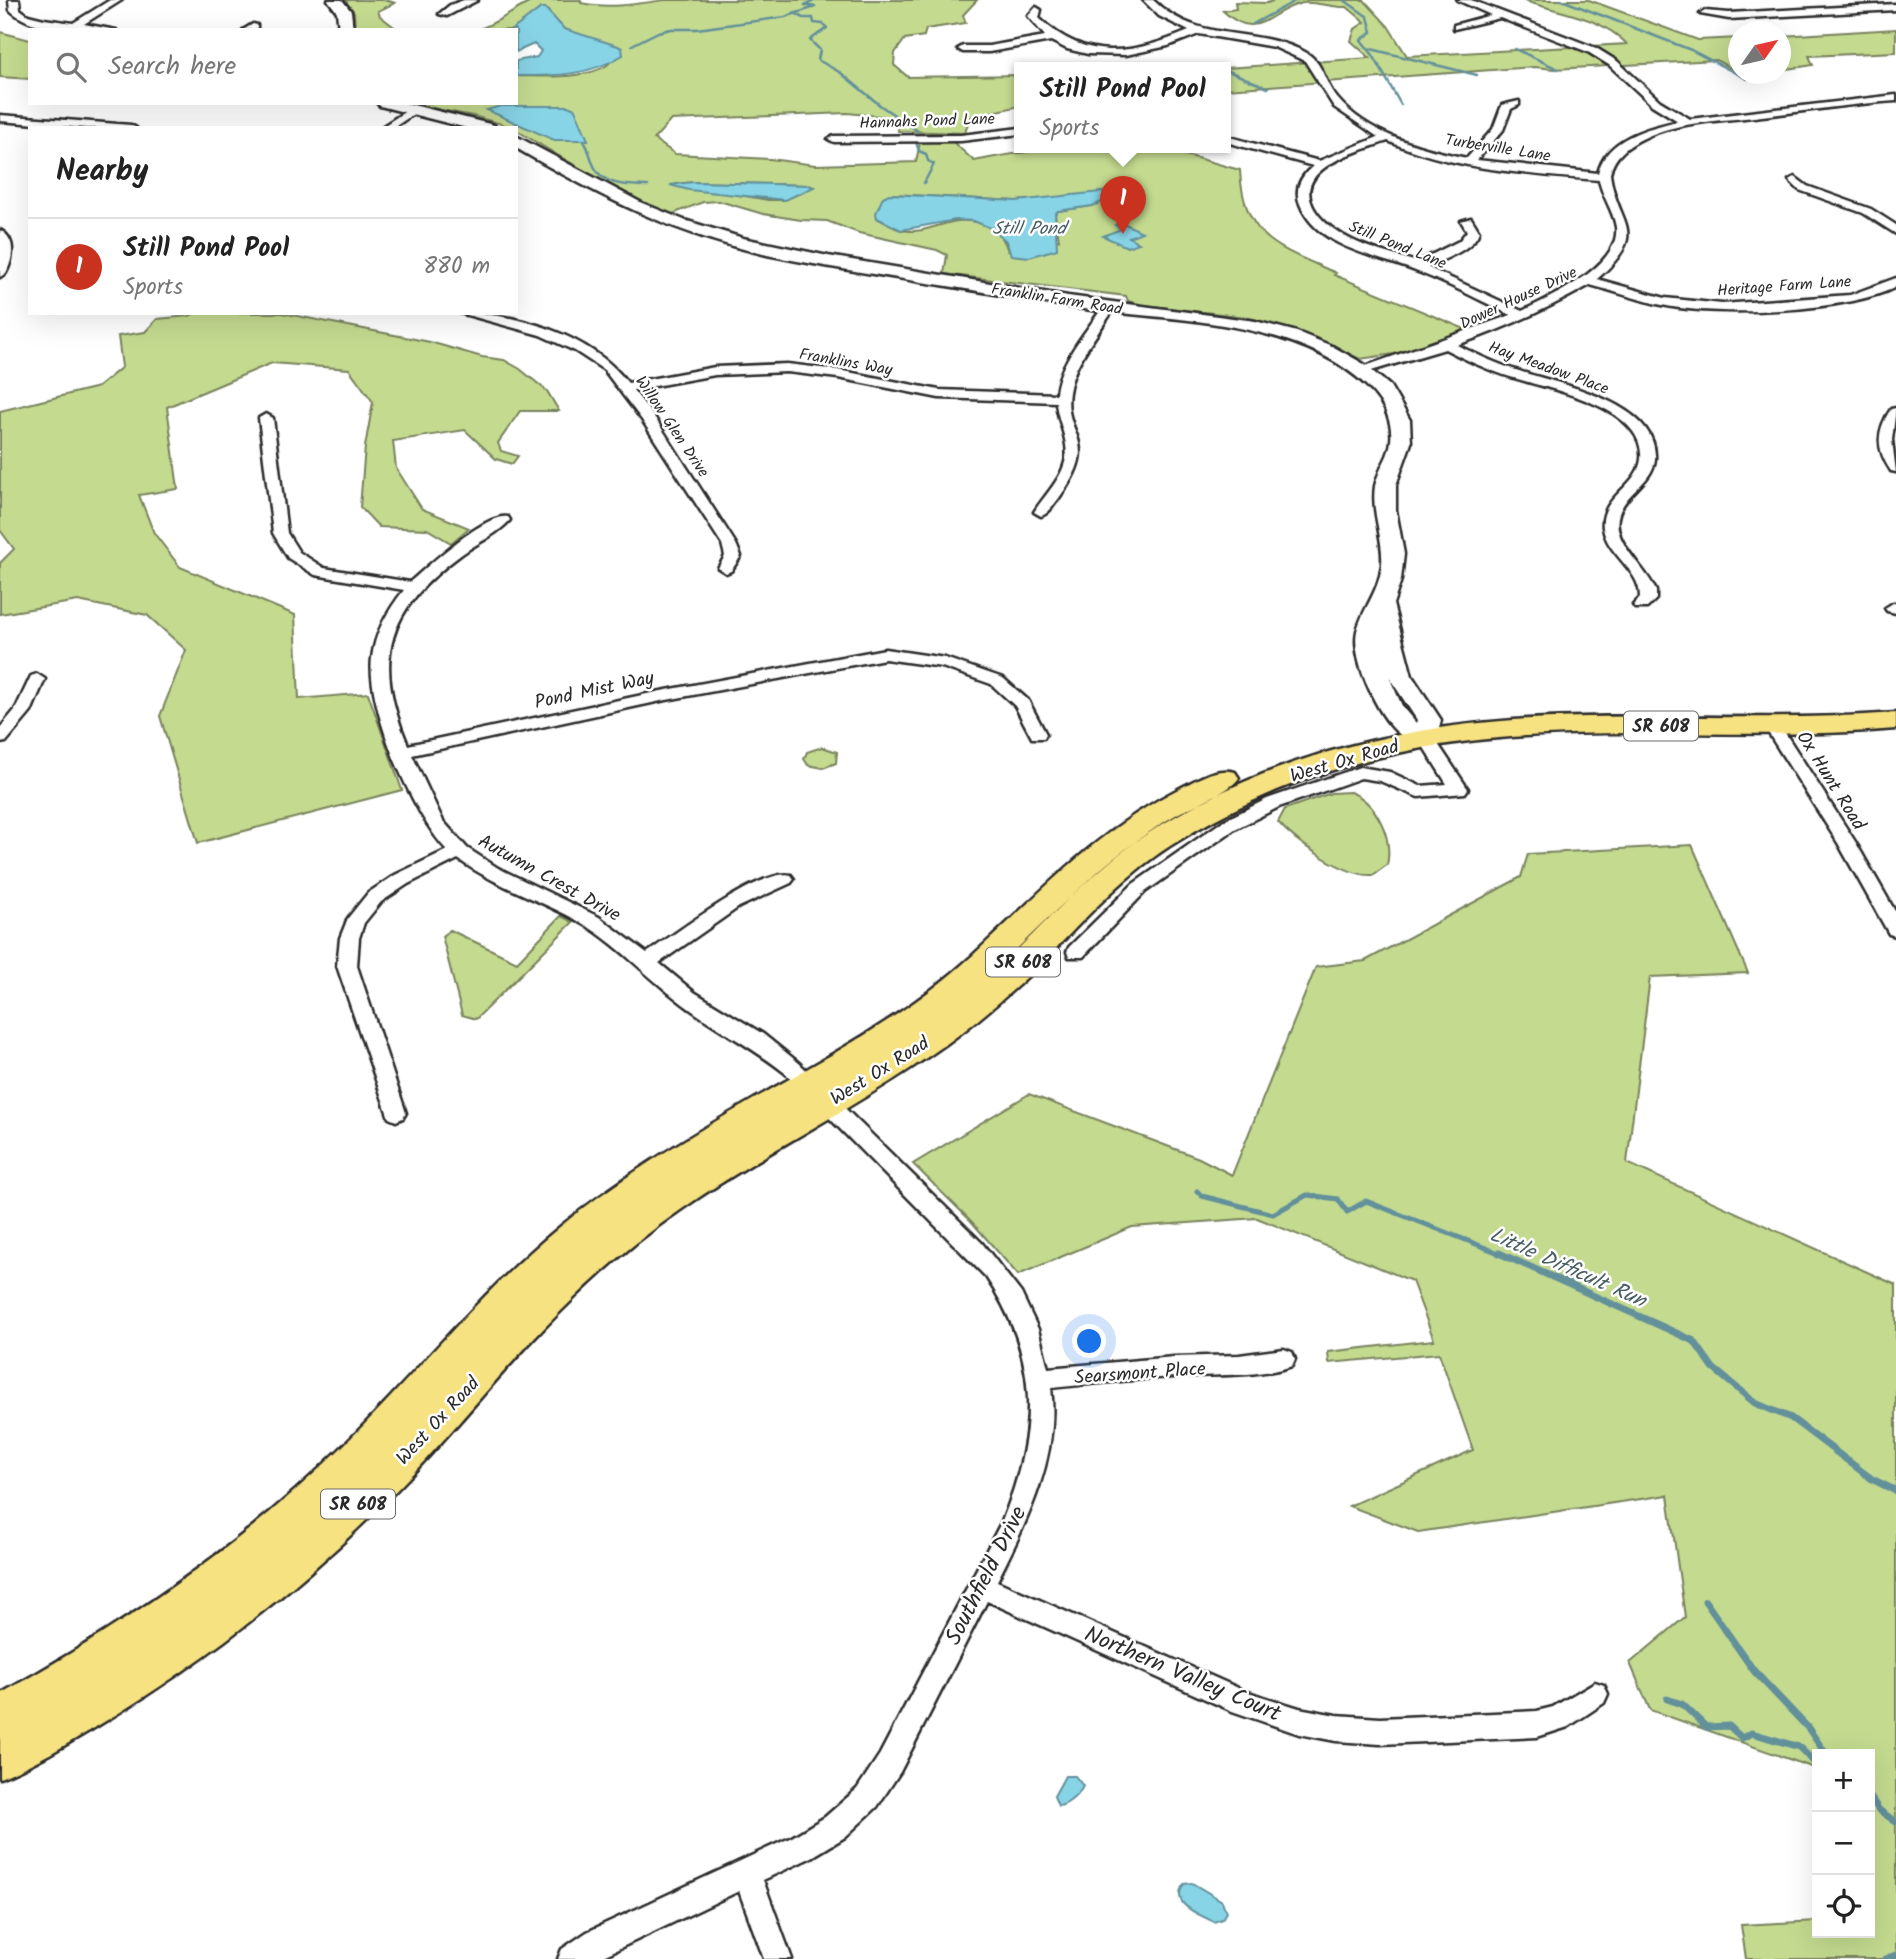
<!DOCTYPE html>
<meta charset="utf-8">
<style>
body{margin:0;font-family:Kalam,sans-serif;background:#f6f6f6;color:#222}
.controls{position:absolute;right:21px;bottom:21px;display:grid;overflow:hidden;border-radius:0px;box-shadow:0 7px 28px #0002}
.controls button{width:63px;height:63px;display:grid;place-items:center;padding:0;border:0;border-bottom:2px solid #e0e0e0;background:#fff;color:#222;font:35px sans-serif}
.compass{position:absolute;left:1728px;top:21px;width:63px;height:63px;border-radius:50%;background:#fff;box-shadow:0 7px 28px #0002;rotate:56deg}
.you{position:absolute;left:1090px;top:1342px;width:24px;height:24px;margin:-18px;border:5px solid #fff;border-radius:50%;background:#1a73e8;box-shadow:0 0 0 10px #1a73e833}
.badge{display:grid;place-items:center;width:46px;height:46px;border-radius:50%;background:#c8321e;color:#fff;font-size:23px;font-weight:700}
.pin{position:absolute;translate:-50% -58px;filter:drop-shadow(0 2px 4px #0008)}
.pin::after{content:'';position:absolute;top:37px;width:24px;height:21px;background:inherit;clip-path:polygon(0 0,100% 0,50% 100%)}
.popup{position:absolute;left:1014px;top:62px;width:217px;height:91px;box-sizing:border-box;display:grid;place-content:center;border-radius:0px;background:#fff;filter:drop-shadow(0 2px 5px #0005);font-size:23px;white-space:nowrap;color:#767676}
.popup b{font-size:26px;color:#222}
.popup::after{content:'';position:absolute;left:50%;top:100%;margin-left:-14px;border:14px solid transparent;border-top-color:#fff}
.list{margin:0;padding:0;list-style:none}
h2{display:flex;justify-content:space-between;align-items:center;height:91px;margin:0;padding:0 28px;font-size:30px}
h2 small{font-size:23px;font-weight:400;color:#767676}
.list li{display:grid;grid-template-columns:46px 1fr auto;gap:21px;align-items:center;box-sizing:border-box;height:98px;padding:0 28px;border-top:2px solid #e0e0e0}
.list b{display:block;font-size:26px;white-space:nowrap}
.list p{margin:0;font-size:23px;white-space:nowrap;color:#767676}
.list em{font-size:23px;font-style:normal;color:#767676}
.icon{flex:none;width:38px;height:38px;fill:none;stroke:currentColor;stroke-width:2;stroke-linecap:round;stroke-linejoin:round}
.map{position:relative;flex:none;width:1896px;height:1959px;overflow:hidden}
.search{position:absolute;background:#fff;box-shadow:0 7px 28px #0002;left:28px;top:28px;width:490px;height:77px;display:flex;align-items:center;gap:18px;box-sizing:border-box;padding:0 24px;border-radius:0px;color:#767676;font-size:26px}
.panel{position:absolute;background:#fff;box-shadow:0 7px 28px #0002;left:28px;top:126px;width:490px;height:189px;border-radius:0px}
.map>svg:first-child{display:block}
.green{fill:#c4da8f;stroke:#78825d;stroke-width:2;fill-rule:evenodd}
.water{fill:#87d4e6;stroke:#62909b;stroke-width:2}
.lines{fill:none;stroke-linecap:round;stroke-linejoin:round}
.stream-far2{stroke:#62909b;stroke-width:2.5}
.stream-far1{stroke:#62909b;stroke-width:5}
.stream{stroke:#62909b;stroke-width:7}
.street-casing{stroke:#2b2b2b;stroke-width:5}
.secondary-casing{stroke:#2b2b2b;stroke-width:5}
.primary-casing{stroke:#2b2b2b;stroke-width:5}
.street{fill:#fff;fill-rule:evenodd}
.secondary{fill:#fff;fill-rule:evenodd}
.primary{fill:#f7e281;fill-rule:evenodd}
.labels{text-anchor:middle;stroke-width:5;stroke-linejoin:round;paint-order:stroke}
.far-street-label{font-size:16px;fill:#2b2b2b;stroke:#fff}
.far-water-label{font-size:18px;font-style:italic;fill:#475e63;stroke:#fff}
.shield{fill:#fff;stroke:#6b6b6b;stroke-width:2}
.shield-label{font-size:18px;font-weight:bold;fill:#2b2b2b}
.street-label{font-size:19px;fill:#2b2b2b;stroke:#fff}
.water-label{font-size:21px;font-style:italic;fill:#475e63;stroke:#fff}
.near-street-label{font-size:23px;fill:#2b2b2b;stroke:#fff}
</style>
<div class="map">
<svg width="1896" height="1959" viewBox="0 0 1896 1959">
<rect width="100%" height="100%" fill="#fff"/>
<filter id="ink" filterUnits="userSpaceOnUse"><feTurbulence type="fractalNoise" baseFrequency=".0143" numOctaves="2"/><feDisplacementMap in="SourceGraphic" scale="14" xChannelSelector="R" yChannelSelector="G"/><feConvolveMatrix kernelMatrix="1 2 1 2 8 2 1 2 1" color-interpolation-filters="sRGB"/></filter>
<g filter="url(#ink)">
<g class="green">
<polygon points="345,0 386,0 395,3 378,11 380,16 398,30 355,30 354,12"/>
<path d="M535,0h46v3c28,6 56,1 83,-3h313l-14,15 3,8 -40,6 -2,7 -19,3 -10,14 -1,12 14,12 112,-2v31l-50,11 -5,16 -67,-2 1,-13 -52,-5 -176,7 -17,19 21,15 95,5 45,6 101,-3 4,-20h33l21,19c57,-12 118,-18 177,-13 29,3 60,15 89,22 3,70 40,78 96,103l-2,2 136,56 -76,23 -34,5 -49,-23 -64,-19 -105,-12 -14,-4 -2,-5 -182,-22 3,-19 -10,-5 -78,-17 -32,-12 -26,-1 -38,-6 -44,-13 -16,1 -33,13 -56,-26 -98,-59v-2l-43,-12 -69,-13h112v-27c28,0 65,4 90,-10 6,-4 9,-12 13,-18l-55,-19 -19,-21 -33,22h-35c22,-8 38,-21 58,-30zM693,182l115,3 5,2 -28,13h-17l-92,-16zM1122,193l-30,13 -34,5 -3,3 4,26 -51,11c-3,-11 -10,-20 -20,-25 -37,-16 -54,10 -86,4 -8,-1 -18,-9 -25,-12l16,-24 123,7z"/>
<path d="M1276,0h88l24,26 19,30 220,-12c-29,-29 -68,-31 -105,-44h67l109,40 40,-2v34l-22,-12 -162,9 -19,-2 -309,22v-21l144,-10 -19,-17 4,-12 10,-7 -18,-15c-14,1 -33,-6 -44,-4 -33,6 -45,41 -80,8l13,-2 -1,-7 32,1z"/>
<polygon points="1896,29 1896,52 1809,56 1813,65 1781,70 1781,36"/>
<polygon points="0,32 30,40 30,79 0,77"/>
<polygon points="195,313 282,313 430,342 482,357 504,360 520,369 547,391 559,411 520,411 498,443 501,451 518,456 512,464 496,459 465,430 393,441 396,468 422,509 469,528 451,543 427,529 379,527 360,507 365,447 373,402 349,369 272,363 167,407 178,489 139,495 154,533 180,567 295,615 299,699 368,693 402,790 198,843 160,716 186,650 147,615 78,601 0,614 0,563 14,549 0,530 0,411 98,387 122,367 118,336 145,332 157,319 189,316"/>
<polygon points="822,747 837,752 836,763 823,768 808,765 804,759 807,752"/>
<path d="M1350,792c27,10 43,46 37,73l-14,10c-27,2 -78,-33 -95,-53l7,-13 46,-16z"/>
<polygon points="1692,845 1748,973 1650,977 1627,1163 1896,1285 1896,1959 1746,1959 1741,1925 1817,1921 1817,1933 1870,1933 1870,1754 1817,1754 1817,1769 1650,1710 1630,1663 1685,1617 1668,1495 1418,1532 1349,1506 1473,1450 1439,1353 1329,1363 1328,1352 1434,1340 1412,1281 1257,1218 1132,1227 1018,1275 971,1221 913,1164 1029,1094 1199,1158 1232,1175 1316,967 1365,961 1521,877 1528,854"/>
<polygon points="561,916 573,922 476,1019 462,1015 442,936 450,930 517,962"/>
</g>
<g class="water">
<path d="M541,8h4l19,21 54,17 4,2 1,7c-33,21 -68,21 -107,21v-15l21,-4 4,-6 -7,-7 -18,8v-22h-4z"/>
<polygon points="501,106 568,106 575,109 588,140 554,140 487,110"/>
<polygon points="693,182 808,185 814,187 785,200 689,190 670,185"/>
<polygon points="1119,190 1123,194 1092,206 1058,211 1055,214 1057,249 1029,257 1011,255 1006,241 993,229 974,221 956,220 901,230 877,218 876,213 883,197 889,194 1016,201"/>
<polygon points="1121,222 1142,232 1129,237 1139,243 1127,247 1103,236 1121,229 1115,225"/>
<path d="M1065,1776h10l8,10c-3,8 -17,20 -25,20l-4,-10z"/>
<path d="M1192,1883l30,18 4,11 -4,7 -8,3c-15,-8 -45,-17 -30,-38z"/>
</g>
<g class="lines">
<g class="stream-far2">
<polyline points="1344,0 1368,17 1372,32 1361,40 1373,55 1401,105"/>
<polyline points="1562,0 1691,50 1747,79"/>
<polyline points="795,13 803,18 813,18 814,23 823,24 827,28 810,40 820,50 818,60 841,73 881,106 918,131"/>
<polyline points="1253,24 1297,0"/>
<polyline points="632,45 658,32 671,29 697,29 785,17 815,7 805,5 816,0"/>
<polyline points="1367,48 1477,75"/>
<polyline points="1515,49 1558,69"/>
<polyline points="1220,66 1223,68"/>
<polyline points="1226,70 1268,88"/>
<path d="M584,141c6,9 6,18 11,27 10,19 35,17 53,18"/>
<polyline points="916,142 919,151 926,154 928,161 934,164 924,183"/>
</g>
<polyline class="stream-far1" points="1197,1191 1202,1196 1273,1214 1307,1195 1338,1199 1347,1212 1366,1201 1504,1255"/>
<g class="stream">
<polyline points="1499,1253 1694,1341 1713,1368 1755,1403 1791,1418 1872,1479 1896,1491"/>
<polyline points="1705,1601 1754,1671 1808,1728 1826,1754"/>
<polyline points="1667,1699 1682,1704 1706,1727 1729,1726 1742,1738 1752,1733 1799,1747 1817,1765"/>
<polyline points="1870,1797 1879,1810 1896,1822"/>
<polyline points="1886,1959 1896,1955"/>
</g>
<g class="street-casing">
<g id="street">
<path d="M9,0h10l1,9 8,6 16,4 29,4 37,-23h12l-38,24 32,6c-32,0 -81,4 -106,-20z"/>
<polygon points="464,0 478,0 447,16 439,14 450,5"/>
<path d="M1143,0h10c45,44 100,26 150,51 21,10 20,31 34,47 30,36 85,51 130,60l26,-29 9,-24 17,-4v4l-8,4 -8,21 -26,30 121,13c8,-35 50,-45 80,-52l-26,-16 -43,-40 -21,-13 -88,-34 -46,11v-4l37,-10 -34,-15h14l125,48 21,13 43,40 30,18 206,-24v6c-45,3 -89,10 -134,15 -39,5 -81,5 -116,21 -17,8 -32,18 -36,37 7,53 42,56 -13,105l68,19 57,6 128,-9 46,-17v9c-49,25 -179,30 -234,18 -24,-5 -48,-14 -72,-20 -43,24 -86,44 -133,60 19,9 39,19 59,25 40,14 143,31 139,89 -2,21 -24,31 -33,48 -18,31 23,57 34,84v8l-9,9h-12l-2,-3 7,-7c1,-28 -33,-43 -37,-70 -4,-31 35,-41 38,-69 5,-55 -99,-71 -137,-84 -20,-7 -40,-16 -59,-26l-84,25 -7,-4 157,-55c-30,-14 -61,-31 -93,-43 -38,-16 -101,-23 -118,-68 -6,-15 1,-28 13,-38l-87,-24v-6l93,25 59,-24 -44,-30 -29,-46 -31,-14 -75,-13 -31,12 -42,9 -38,-1 -21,-5 -16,-8 -62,11h-26l-5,-3 5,-3h26l56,-10 -17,-20 8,-9 5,3 -2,8c47,44 93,37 150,13l-30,-15zM1388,141c66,29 140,33 211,39 3,16 14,30 17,47 5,39 -65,70 -94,84l-95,-44c16,-8 47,-17 52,-36l-8,-13 -10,3 6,10 -8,10 -42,21c-22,-7 -46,-12 -67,-23 -15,-8 -33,-20 -39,-37 -13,-37 52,-52 77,-61z"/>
<polygon points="1896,4 1896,10 1729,19 1700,14 1705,11 1729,13"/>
<polygon points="253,24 257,25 257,29 243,30"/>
<polygon points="409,109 418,111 393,128 380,128"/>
<polygon points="0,115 131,125 136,128 85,128 0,121"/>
<polygon points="1020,128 1020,134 961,141 834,142 828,139 834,136 961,135"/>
<polygon points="1795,177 1807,186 1871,209 1896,225 1896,234 1863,213 1799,190 1789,180"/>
<path d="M0,230c17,9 13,29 6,43l-6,4z"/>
<path d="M1109,303l6,4c-15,25 -38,50 -45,80 -11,49 35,50 -11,111 -5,6 -10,16 -18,18l-7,-4c13,-21 36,-40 32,-67 -2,-15 -9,-28 -10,-43l-117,-4 -101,-20 -51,-6 -72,3 -82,15 22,28 81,126 5,12 -10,15 -5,2 -8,-5 7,-12 -3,-12 -80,-124 -38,-50 -29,-19 -35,-16 -80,-22c58,0 131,22 168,70l87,-16 72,-3 51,6 101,20 117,4c3,-33 31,-63 49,-90z"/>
<path d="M1896,408l-4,32 4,32 -5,-1c-15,-22 -15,-40 0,-62z"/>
<path d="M266,414l7,4 14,115 12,19 25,16 86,14c17,-15 76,-70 98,-65l2,3c-12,14 -33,23 -48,34 -76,56 -90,105 -54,191l253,-54 224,-42 60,9 58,20 25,22 18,34 -2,4h-12l-17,-32 -24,-22 -49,-17 -57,-8 -224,42 -249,54 31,66 24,27 31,20 101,49 48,36c26,-18 116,-86 144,-78l3,4 -3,4 -52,24 -80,56 35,29 69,42 36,29 183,180 39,50 17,36 10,39 126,-11 65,-2 45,-6 8,3 3,7 -3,7c-37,12 -79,8 -118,11 -41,2 -82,7 -123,11 9,69 -24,133 -54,193l248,110 54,17 37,7 44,3 157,-7 16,-4 42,-25 9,3 4,9 -4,9 -36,24 -31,10 -157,7 -44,-3 -37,-7 -67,-23 -245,-110 -87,171 -23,35 -32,30 -33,20 -49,23 29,79h-28l-25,-68 -142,68h-39l4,-10 25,-17 205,-95 33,-20 32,-28 23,-35 123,-235c35,-88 37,-162 -17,-242l-201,-204c-34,-27 -69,-44 -102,-69 -34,-25 -61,-56 -96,-78 -42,-25 -89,-38 -129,-67l-50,25 -27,18 -17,21 -5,15 -2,28 49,147 -3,5 -7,3 -7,-3 -52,-152 3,-28 8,-20 20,-25 27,-18 52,-25c-34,-34 -81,-145 -75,-192 3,-26 16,-48 32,-68l-89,-15 -27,-17 -15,-25 -14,-115z"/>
<polygon points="1893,603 1896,603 1896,613 1887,611 1885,608"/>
<polygon points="37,674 45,679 31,712 6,742 0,743 0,728 15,710 31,676"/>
<polygon points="1772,721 1778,722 1856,843 1896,913 1896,936 1889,934 1838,843 1764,726"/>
<polygon points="1426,733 1434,738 1468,789 1465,793 1418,797 1380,781 1361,778 1279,807 1235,829 1145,892 1083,957 1069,957 1067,952 1069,947 1133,884 1223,821 1267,799 1360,767 1390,772 1420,786 1447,784 1418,738"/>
</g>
</g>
<g class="secondary-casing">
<g id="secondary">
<polygon points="328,0 342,0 351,11 353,30 339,30 337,12"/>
<polygon points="377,103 405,103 494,125 496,128 467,128 380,106"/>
<path d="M516,136l126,67 42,17 59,18 85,18 240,40 187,25 42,11 35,14 32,18 26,22 20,34 1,23 -15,42v25l8,44 -3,26 -8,24 19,72 29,44 -6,23 -9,2c-10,-2 -21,-6 -29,-13 -20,-18 -46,-74 -40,-101 6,-24 22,-38 25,-67 2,-26 -11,-51 -7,-78 2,-10 7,-20 12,-30 11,-26 0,-51 -20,-70 -73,-70 -204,-65 -298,-79 -49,-8 -98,-18 -148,-25 -51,-9 -103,-16 -154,-27 -98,-23 -164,-57 -251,-107zM1389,677l28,43 -1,3 -13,-15z"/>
</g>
</g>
<g class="primary-casing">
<path id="primary" d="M1896,713v16c-128,11 -257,-2 -385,8 -122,9 -237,42 -341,109 -51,33 -91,79 -133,122 -33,31 -68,61 -105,86 -80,56 -170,99 -250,155 -44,30 -84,65 -121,102 -51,50 -96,107 -145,159 -93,99 -200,185 -317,255 -32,19 -64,39 -99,53v-84c123,-68 241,-148 341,-246 75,-73 139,-156 220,-222 69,-56 146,-100 223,-144 67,-38 131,-74 188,-126 72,-66 122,-124 212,-170 16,-8 33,-19 51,-14l4,6c-9,14 -48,28 -65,38 -72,43 -126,104 -187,162 53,-47 98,-103 157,-142 110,-73 240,-107 370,-116 127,-9 255,3 382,-7z"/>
</g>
<use href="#street" class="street"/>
<use href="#secondary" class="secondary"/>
<use href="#primary" class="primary"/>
</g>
</g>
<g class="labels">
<g class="far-street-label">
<text transform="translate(927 120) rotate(-2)" y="6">Hannahs Pond Lane</text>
<text transform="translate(1498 147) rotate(9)" y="6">Turberville Lane</text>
<text transform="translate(1398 244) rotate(22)" y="6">Still Pond Lane</text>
<text transform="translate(1784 285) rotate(-4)" y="6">Heritage Farm Lane</text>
<text transform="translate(1518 297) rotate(-25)" y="6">Dower House Drive</text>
<text transform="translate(1057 298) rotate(9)" y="6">Franklin Farm Road</text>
<text transform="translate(846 361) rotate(10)" y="6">Franklins Way</text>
<text transform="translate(1549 367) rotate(20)" y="6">Hay Meadow Place</text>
<text transform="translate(673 426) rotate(56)" y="6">Willow Glen Drive</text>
</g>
<g class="far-water-label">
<text x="1029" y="234">Still Pond</text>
</g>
<g class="shield">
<rect x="1624" y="711.5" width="74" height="29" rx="5"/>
<rect x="986" y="947.5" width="74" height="29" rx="5"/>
<rect x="321" y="1489.5" width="74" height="29" rx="5"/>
</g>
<g class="shield-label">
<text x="1661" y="732">SR 608</text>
<text x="1023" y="968">SR 608</text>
<text x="358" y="1510">SR 608</text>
</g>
<g class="street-label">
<text transform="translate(594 689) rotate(-12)" y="7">Pond Mist Way</text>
<text transform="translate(1344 760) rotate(-16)" y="7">West Ox Road</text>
<text transform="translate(1832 780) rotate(58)" y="7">Ox Hunt Road</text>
<text transform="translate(550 877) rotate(29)" y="7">Autumn Crest Drive</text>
<text transform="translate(879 1070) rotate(-32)" y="7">West Ox Road</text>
<text transform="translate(1140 1372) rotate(-4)" y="7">Searsmont Place</text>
<text transform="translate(437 1420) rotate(-47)" y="7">West Ox Road</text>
</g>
<g class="water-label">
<text transform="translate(1568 1267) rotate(24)" y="7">Little Difficult Run</text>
</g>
<g class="near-street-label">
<text transform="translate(985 1575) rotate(-63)" y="8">Southfield Drive</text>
<text transform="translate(1183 1673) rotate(23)" y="8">Northern Valley Court</text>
</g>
</g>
</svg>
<div class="controls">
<button>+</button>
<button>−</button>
<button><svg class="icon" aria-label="locate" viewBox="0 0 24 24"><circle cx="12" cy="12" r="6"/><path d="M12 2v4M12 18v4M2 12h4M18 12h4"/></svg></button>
</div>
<svg class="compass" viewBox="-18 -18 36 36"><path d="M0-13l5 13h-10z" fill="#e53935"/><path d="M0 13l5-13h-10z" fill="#767676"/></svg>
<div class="you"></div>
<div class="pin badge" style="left:1123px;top:234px">1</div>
<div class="popup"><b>Still Pond Pool</b>Sports</div>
<div class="search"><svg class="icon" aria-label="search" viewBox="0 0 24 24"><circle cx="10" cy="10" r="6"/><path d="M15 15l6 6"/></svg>Search here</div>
<section class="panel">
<h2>Nearby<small></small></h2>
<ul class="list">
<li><span class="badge">1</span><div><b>Still Pond Pool</b><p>Sports</p></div><em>880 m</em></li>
</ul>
</section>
</div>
